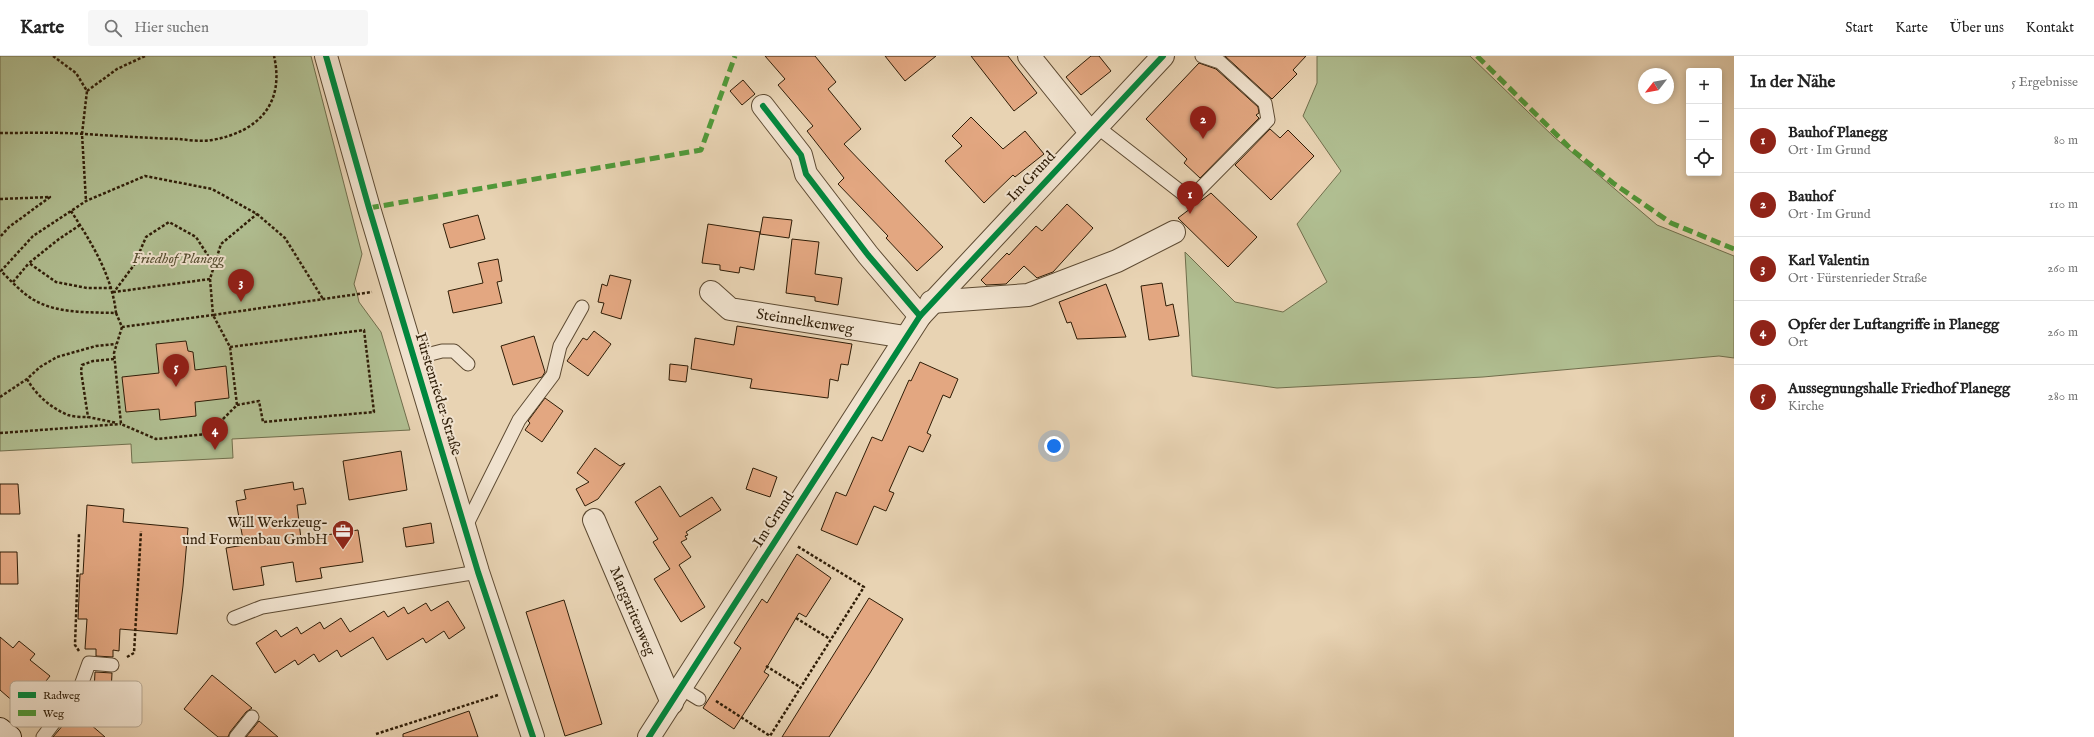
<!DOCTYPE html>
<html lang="de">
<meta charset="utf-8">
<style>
body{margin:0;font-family:"IM FELL English",serif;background:#f6f6f6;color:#222}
.controls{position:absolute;right:12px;top:12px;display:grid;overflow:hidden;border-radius:4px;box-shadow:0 2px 6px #0003}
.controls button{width:36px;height:36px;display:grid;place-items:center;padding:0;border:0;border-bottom:1px solid #e0e0e0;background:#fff;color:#222;font:20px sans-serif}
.compass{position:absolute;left:1638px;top:12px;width:36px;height:36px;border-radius:50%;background:#fff;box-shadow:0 2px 6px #0003;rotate:239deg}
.you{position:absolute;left:1054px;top:390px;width:14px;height:14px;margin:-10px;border:3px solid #fff;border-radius:50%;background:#1a73e8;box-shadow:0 0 0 6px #1a73e833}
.badge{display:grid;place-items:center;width:26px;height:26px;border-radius:50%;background:#8f2418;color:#fff;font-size:13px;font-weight:700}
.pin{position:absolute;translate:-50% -33px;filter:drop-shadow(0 1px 2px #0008)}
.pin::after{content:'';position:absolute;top:21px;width:14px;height:12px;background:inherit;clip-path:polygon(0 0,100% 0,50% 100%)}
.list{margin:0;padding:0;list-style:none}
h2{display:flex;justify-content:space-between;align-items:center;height:52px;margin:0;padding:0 16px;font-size:17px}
h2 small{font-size:13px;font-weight:400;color:#767676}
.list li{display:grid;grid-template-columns:26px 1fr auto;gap:12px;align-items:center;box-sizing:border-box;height:64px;padding:0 16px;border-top:1px solid #e0e0e0}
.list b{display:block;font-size:15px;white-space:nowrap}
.list p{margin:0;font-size:13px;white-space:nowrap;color:#767676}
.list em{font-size:13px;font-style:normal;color:#767676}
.icon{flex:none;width:22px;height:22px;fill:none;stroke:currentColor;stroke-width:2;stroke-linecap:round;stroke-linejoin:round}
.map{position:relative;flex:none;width:1734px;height:681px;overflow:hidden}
header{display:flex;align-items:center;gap:24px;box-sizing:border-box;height:56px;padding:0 20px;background:#fff;border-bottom:1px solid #e0e0e0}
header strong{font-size:19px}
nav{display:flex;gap:22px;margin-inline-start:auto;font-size:14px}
.search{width:280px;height:36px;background:#f6f6f6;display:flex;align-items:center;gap:10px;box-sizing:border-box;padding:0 14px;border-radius:4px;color:#767676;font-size:15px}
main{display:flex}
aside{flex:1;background:#fff}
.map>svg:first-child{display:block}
.green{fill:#b0be91;stroke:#706e4c}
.building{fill:#e3a781;stroke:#2f1d07}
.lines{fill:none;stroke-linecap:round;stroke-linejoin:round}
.lane-casing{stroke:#5d4a32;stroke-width:15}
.street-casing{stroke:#5d4a32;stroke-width:24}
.secondary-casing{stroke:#2f1d07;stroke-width:24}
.path{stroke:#2f1d07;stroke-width:2.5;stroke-dasharray:3 2;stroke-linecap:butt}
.lane{stroke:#f0e2ce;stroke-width:13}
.street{stroke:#f0e2ce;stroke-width:22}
.secondary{stroke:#f0e2ce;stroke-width:22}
.quiet{stroke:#509a3a;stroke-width:5;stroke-dasharray:10 5;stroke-linecap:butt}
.cycleway-casing{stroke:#f0e2ce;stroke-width:8}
.cycleway{stroke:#00873e;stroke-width:6}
.labels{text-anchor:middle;stroke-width:4;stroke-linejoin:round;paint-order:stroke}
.street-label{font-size:15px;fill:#2f1d07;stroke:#f0e2ce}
.park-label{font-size:15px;font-style:italic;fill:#564d30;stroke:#f0e2ce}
.poi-label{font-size:15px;fill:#2f1d07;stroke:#f0e2ce;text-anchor:end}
.key{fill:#f0e2ce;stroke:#b6a792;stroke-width:1}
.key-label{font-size:11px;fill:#2f1d07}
</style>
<header>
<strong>Karte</strong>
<div class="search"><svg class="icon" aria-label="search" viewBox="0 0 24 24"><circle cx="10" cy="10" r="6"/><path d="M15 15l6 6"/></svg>Hier suchen</div>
<nav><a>Start</a><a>Karte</a><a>Über uns</a><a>Kontakt</a></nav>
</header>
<main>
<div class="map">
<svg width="1734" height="681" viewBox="0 0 1734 681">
<rect width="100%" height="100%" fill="#e8d3b3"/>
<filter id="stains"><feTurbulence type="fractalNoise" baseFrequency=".005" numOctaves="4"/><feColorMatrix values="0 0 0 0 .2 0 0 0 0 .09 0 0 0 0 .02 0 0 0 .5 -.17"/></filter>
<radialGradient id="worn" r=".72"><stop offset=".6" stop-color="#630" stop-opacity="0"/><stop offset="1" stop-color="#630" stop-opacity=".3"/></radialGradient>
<g class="green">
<polygon points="0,0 311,0 362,198 354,228 357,237 359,246 381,276 410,374 232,383 233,402 132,407 131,388 0,395"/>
<polygon points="1317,0 1470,0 1554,81 1657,169 1734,200 1734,302 1719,300 1483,321 1277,332 1192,320 1185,196 1235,246 1283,256 1327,226 1297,168 1341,115 1303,60 1317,27"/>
</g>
<g class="building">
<polygon points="765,0 815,0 836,26 828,33 861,73 844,88 943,191 917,215 886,182 888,180 838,128 844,122 807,75 813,70 778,29 785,23"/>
<polygon points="885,0 936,0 905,25"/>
<polygon points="971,0 1008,0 1037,37 1014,55"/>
<polygon points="1091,0 1099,0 1111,15 1081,39 1066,21"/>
<polygon points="1225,0 1306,0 1293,14 1297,18 1272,43"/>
<polygon points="1199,7 1216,13 1258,51 1259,57 1256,59 1259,62 1200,122 1184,107 1187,103 1146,63"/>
<polygon points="743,24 755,38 742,49 730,35"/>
<polygon points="971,61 1003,93 1025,75 1044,98 1015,121 1013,119 984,147 945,105 962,90 952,80"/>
<polygon points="1270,73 1280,82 1288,74 1314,100 1271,144 1235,109"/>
<polygon points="1211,137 1257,181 1228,211 1178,162"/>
<polygon points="1067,148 1093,172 1053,216 1037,222 1024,210 1006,228 986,229 981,224 1007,197 1009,199 1036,170 1042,175"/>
<polygon points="478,159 485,183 450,192 443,168"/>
<polygon points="763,161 792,164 789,182 760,178"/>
<polygon points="708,168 760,176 754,214 740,211 739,217 720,214 720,209 702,207"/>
<polygon points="792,183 819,186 815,218 842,222 838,249 815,245 815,241 786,237"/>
<polygon points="498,203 502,225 497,226 502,247 453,257 448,235 483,227 478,207"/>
<polygon points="610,219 631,224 621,263 601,257 604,247 598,246 602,228 607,230"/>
<polygon points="1162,227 1166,250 1173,248 1179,280 1149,284 1141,230"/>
<polygon points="1106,228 1126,281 1077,283 1071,266 1067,267 1059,246"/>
<polygon points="737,270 852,288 848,309 841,308 838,325 830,323 828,342 750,332 752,323 691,313 695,282 734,289"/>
<polygon points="594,275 611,288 588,320 567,305 583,282 587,284"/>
<polygon points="534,280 545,316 542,321 513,329 501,290"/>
<polygon points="186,285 188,295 193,296 195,314 226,310 229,342 195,346 196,360 160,364 159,353 126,356 122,321 159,317 156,288"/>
<polygon points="920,306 958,323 950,342 943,339 927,377 931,379 923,396 909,390 889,435 894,437 886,455 874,450 857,489 821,474 836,436 846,440 872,381 882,385 909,324 911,325"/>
<polygon points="670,308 688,310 686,326 669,324"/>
<polygon points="545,342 563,355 542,386 525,374 530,367 528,365"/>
<polygon points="595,392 620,410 625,407 598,443 585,450 576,433 589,426 577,417"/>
<polygon points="401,395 407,434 349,444 343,405"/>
<polygon points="753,412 777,421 770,441 746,433"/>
<polygon points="293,426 294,434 303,432 306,448 297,449 301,483 358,474 363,506 320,512 322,522 296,526 293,506 261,511 264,529 233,534 226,492 244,489 236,445 246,443 244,434"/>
<polygon points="0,428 18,428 20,458 0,458"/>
<polygon points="660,430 680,461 712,441 721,454 686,476 688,479 685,480 687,483 681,486 691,501 679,509 705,551 681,566 654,523 670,513 653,486 658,483 635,446"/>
<polygon points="87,449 124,453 123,466 188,472 183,530 177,578 120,573 119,595 113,594 113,601 96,600 96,593 85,593 87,563 78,563 80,518 83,518"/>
<polygon points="431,467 434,487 406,491 403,472"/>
<polygon points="0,496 17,496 18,528 0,528"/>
<polygon points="797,498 831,522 806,561 799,557 764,616 769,619 734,673 703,652 741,592 734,587 762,543 767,547"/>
<polygon points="869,542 903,563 870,617 829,681 782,681"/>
<polygon points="564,544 602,668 565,680 526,556"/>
<polygon points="448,545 465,572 449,583 444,575 426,587 423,582 387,604 373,581 341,601 337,594 319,606 314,598 298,609 295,604 275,617 256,587 276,574 281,581 297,571 301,578 320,566 324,573 341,562 350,576 384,555 388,561 404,551 408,558 426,547 431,555"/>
<polygon points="0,581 13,592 19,585 35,598 30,604 50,620 23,654 0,634"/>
<polygon points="95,616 112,617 111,637 94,636"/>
<polygon points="212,619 252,652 246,656 230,676 228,681 218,681 184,653"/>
<polygon points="75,655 105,681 53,681"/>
<polygon points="469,655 478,681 403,681 403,678"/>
<polygon points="259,665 278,681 246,681"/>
</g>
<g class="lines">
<g class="lane-casing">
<g id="lane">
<polyline points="1096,70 1190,143 1268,64 1265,47 1220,6 1202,0"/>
<polyline points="415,302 442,295 454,295 468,308"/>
<polyline points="465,472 519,364 553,319 560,290 582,251"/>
<polyline points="234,562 262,551 478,516"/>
<polyline points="681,632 699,643"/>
<polyline points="43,681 80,632 89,607 112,609"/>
<polyline points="236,681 252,661"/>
</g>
</g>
<g class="street-casing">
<g id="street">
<polyline points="326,0 369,152 478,516 533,681"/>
<polyline points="1029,0 1090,76"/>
<polyline points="763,50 801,99 806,118 868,199 920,260"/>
<polyline points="711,236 730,253 905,281"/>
<polyline points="931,246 1028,239 1117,205 1174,176"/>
<polyline points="594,464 672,647"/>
<polyline points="649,681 920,260 1163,0"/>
</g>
</g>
<g class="secondary-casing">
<polyline id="secondary" points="0,673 10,681"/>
</g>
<g class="path">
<polyline points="53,0 76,17 87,35 82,78 86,145"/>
<polyline points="87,35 117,13 145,0"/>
<path d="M0,77c28,0 57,-1 85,1 31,2 62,4 94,5 10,1 22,3 33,1 46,-8 73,-36 62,-84"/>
<polyline points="0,143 50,141 9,171 0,181"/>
<path d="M71,155c20,31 41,64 45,102 -26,-1 -58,1 -82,-13 -12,-7 -23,-19 -33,-29l32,-35 38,-25 15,-10 59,-25 67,13 45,25 28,24 38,61"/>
<polyline points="80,169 59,183 29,207 56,226 87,232 112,232"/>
<polyline points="210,223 114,236 134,209 146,181 169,166 196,181 214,209"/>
<polyline points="13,226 29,207"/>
<polyline points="116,257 122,271 213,259 210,223 221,188 257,158"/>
<polyline points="122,271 114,297 121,368 156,383 208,378 237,349 230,291 213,259 372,236"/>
<polyline points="230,291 364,274 374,356 263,366 259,345 237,349"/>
<polyline points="114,303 93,305 82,309 81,315 88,361 117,367"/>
<path d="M27,323c9,16 24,29 41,36 6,2 14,2 20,2"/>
<polyline points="0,341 27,323 40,311 57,301 96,290 116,288"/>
<polyline points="0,377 121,368"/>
<polyline points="796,562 830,583"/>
<polyline points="79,595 75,589 79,478"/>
<polyline points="127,601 134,597 141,475"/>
<polyline points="766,610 800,631"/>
<polyline points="716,645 770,680 864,531 797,490"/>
<polyline points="376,678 498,639"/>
</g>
<use href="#lane" class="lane"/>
<use href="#street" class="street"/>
<use href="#secondary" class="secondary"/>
<g class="quiet">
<polyline points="1477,0 1571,93 1613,127 1671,167 1734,193"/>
<polyline points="369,152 701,94 735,0"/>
</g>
<g class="cycleway-casing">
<g id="cycleway">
<polyline points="326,0 369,152 478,516 533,681"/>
<polyline points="763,50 801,99 806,118 868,199 920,260"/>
<polyline points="649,681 920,260 1163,0"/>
</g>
</g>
<use href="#cycleway" class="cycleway"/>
</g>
<defs>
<g id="office-pin" transform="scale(1.15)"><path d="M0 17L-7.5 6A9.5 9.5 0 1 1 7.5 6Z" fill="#8f2418" stroke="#f0e2ce"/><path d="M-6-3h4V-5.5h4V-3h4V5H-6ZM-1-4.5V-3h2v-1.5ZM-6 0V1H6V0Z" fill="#fff"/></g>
</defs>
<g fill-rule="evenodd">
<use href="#office-pin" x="343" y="475"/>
</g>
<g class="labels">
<g class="street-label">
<text transform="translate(1031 120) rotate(-47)" y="5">Im Grund</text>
<text transform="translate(805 265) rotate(9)" y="5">Steinnelkenweg</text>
<text transform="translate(439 338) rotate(73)" y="5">Fürstenrieder Straße</text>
<text transform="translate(773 463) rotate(-57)" y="5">Im Grund</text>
<text transform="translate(633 555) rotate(67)" y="5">Margaritenweg</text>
</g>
<g class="park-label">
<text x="178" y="207">Friedhof Planegg</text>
</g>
<g class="poi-label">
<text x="328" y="471">Will Werkzeug-<tspan x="328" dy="17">und Formenbau GmbH</tspan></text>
</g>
</g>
<rect x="10" y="625" width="132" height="46" rx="6" class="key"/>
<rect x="18" y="636" width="18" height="6" fill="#00873e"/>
<rect x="18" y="654" width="18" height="6" fill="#509a3a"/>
<g class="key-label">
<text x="43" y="643">Radweg</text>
<text x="43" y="661">Weg</text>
</g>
<rect width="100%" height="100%" filter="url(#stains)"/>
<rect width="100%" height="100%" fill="url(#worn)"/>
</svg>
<div class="controls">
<button>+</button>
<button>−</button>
<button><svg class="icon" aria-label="locate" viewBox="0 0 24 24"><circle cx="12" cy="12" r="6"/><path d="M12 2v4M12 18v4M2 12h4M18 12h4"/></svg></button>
</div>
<svg class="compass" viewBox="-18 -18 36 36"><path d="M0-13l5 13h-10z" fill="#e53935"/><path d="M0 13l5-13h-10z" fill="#767676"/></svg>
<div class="you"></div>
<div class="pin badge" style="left:1190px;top:158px">1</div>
<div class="pin badge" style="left:1203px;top:83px">2</div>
<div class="pin badge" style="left:241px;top:246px">3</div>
<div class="pin badge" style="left:215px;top:394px">4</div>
<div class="pin badge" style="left:176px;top:331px">5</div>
</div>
<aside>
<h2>In der Nähe<small>5 Ergebnisse</small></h2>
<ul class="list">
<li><span class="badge">1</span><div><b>Bauhof Planegg</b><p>Ort · Im Grund</p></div><em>80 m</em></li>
<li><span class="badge">2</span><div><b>Bauhof</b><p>Ort · Im Grund</p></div><em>110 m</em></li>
<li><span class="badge">3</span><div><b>Karl Valentin</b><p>Ort · Fürstenrieder Straße</p></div><em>260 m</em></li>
<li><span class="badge">4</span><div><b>Opfer der Luftangriffe in Planegg</b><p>Ort</p></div><em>260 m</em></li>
<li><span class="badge">5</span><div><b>Aussegnungshalle Friedhof Planegg</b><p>Kirche</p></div><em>280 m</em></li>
</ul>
</aside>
</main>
